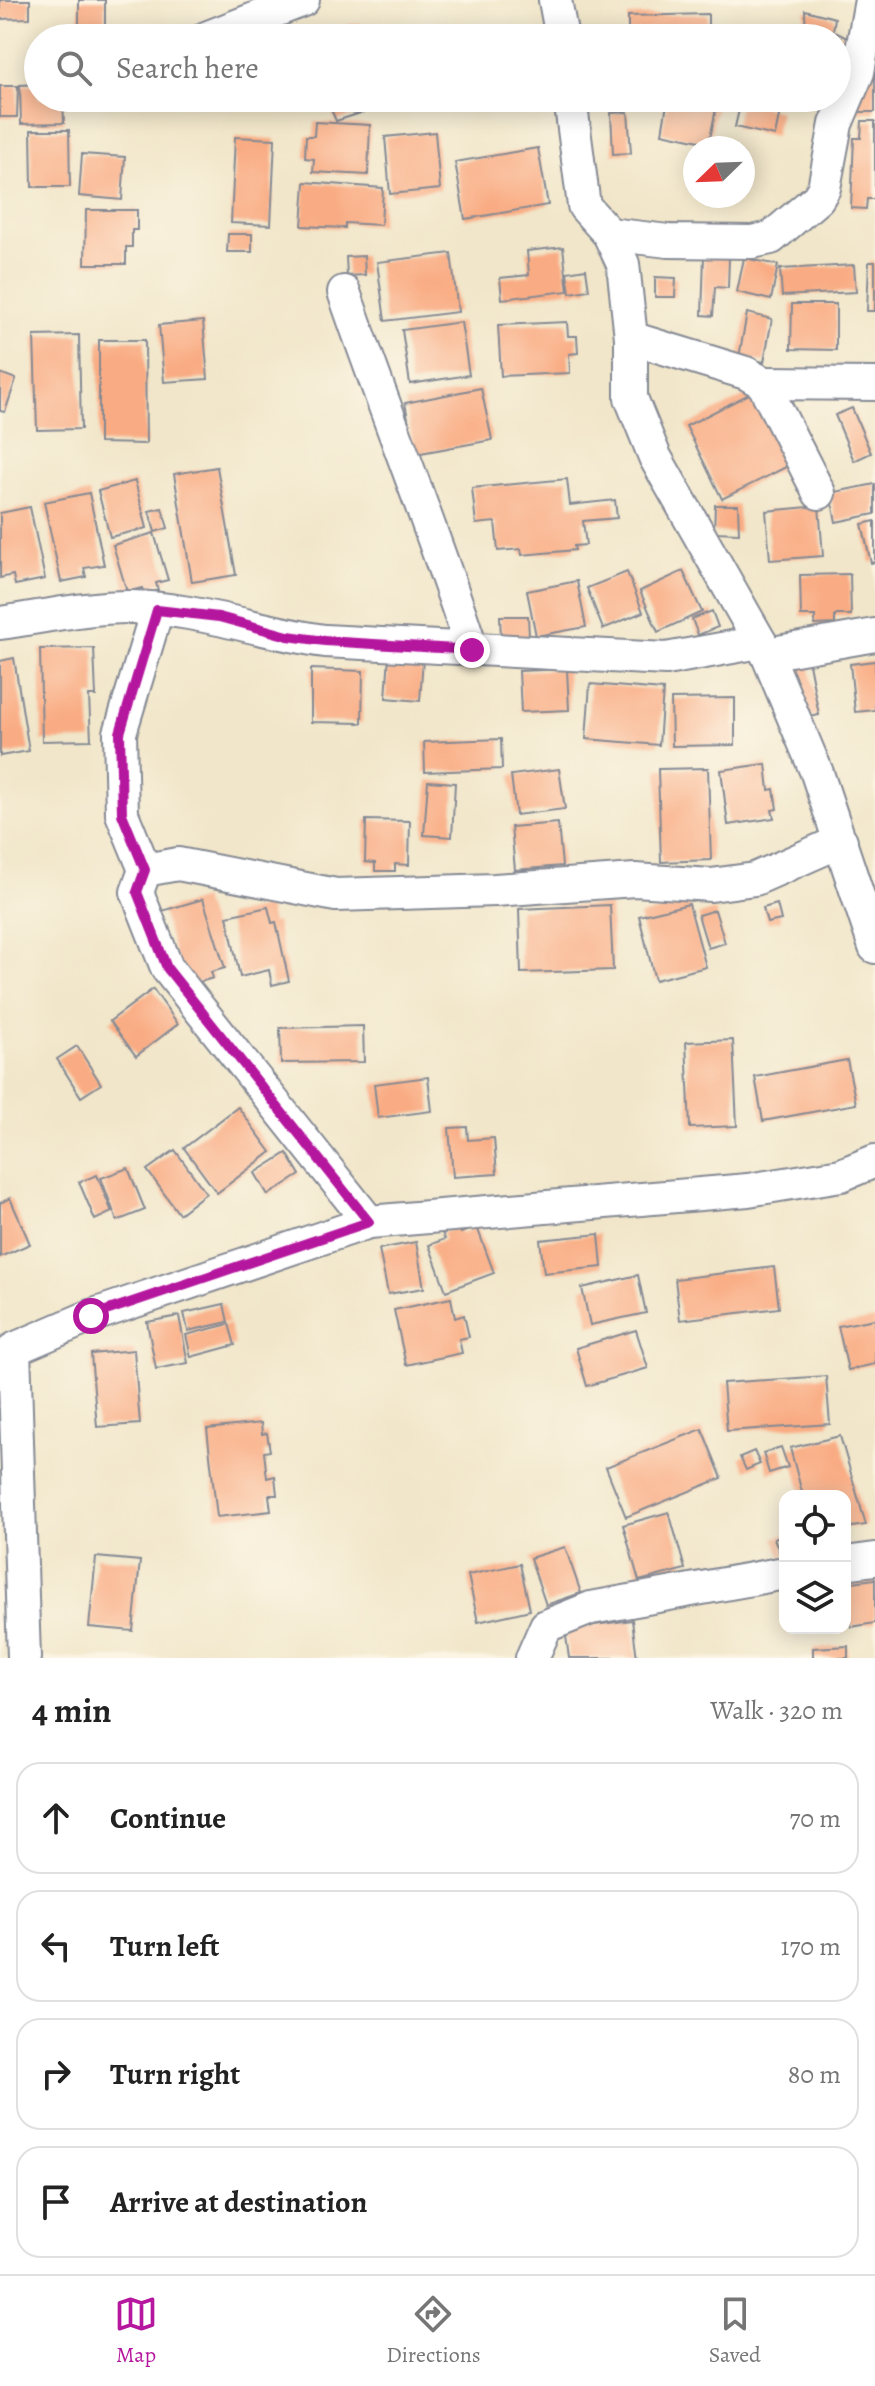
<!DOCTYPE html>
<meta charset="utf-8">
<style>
body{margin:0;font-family:Alegreya,serif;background:#f6f6f6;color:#222}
.controls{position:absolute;right:24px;bottom:24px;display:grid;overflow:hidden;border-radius:16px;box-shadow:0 4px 20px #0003}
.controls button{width:72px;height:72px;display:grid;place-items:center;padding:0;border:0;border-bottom:2px solid #e0e0e0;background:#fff;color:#222;font:40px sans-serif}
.compass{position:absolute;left:683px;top:136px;width:72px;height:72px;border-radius:50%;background:#fff;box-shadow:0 4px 20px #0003;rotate:247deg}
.stop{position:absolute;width:24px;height:24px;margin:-18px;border:6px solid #b5179e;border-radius:50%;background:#fff}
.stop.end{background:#b5179e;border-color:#fff;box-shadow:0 2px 8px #0008}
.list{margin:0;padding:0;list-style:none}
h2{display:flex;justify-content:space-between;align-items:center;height:104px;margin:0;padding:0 32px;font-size:34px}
h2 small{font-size:26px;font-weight:400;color:#767676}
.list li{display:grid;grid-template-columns:52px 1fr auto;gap:24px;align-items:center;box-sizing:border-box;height:112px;margin:0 16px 16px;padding:0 16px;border:2px solid #e0e0e0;border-radius:24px}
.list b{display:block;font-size:30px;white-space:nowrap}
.list em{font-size:26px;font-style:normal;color:#767676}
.icon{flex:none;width:44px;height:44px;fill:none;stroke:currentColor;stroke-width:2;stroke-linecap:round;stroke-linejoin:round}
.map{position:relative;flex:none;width:875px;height:1658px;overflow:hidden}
.search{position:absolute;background:#fff;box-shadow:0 4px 20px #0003;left:24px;right:24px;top:24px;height:88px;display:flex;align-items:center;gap:20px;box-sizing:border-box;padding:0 28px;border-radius:44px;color:#767676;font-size:30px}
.sheet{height:616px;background:#fff}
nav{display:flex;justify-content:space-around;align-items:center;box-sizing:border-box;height:112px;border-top:2px solid #e0e0e0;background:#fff;font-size:22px;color:#767676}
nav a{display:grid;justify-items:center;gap:4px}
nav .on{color:#b5179e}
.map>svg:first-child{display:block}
.building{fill:#f9ac83}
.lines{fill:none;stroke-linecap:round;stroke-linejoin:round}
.street-casing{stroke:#868a94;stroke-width:36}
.street{stroke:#fff;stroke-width:32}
.route{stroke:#b5179e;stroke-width:10}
</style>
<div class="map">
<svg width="875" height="1658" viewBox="0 0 875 1658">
<rect width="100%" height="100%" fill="#fcf5e5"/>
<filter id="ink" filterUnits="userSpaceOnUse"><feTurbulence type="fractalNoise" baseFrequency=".0125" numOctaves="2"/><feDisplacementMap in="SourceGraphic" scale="16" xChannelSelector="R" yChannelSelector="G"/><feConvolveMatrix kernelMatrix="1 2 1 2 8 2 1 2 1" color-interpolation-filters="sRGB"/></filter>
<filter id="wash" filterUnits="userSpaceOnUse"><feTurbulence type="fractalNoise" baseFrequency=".006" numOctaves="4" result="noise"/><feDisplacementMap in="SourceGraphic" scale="32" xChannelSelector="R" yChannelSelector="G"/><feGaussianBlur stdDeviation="1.8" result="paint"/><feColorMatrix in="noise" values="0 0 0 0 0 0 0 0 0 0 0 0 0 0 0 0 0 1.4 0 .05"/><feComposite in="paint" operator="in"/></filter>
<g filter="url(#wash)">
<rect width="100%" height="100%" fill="#f1e6c9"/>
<g id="blocks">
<g class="building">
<polygon points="0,0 30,0 30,18 0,19"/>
<rect x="79" y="0" width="26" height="26"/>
<polygon points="805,10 835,18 833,31 861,45 839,108 813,98 837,98 837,38 806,38"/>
<polygon points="708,14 708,38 628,38 628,16"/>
<polygon points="353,23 361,23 366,38 311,38"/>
<polygon points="875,50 875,112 856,112"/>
<polygon points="38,84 38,98 63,98 64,123 21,124 20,85"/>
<polygon points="0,86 18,86 17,117 0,117"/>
<polygon points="326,98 369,98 373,109 336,121"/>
<polygon points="668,98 717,104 709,143 662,133"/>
<polygon points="741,101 780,111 775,136 735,127"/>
<polygon points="628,112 631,153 613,154 611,113"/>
<polygon points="862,121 875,121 875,199 867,199 866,209 851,208 854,138 861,138"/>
<polygon points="315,122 370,125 368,175 313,172 314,159 305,158 306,136 314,136"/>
<polygon points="31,130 69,130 70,187 32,187"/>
<polygon points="435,132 440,189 390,194 385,137"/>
<polygon points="235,137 275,139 271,225 231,223"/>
<polygon points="538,148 548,205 465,219 455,162"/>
<polygon points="82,154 125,157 122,200 79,196"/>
<polygon points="305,182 383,188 381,225 345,223 345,228 302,226"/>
<polygon points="86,210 137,210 137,230 132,230 132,247 126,247 126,264 85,264"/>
<polygon points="228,234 252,234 252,252 227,252"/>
<polygon points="563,247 568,291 502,299 500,278 529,275 527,251"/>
<polygon points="451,253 458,312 385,321 377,262"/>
<polygon points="364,256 365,275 347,276 346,257"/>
<polygon points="704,257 729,258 728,288 715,287 713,316 702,315"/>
<polygon points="744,258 778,265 771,300 737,292"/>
<polygon points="869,262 875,262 875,311 867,311"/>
<polygon points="854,265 856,292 782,296 780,269"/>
<polygon points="586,269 589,290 570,293 567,272"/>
<polygon points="655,277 676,278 675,297 655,297"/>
<polygon points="792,304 836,304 836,350 791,349"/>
<polygon points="747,313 772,319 764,362 739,357"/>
<polygon points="203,321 208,379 164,382 159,325"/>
<polygon points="461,322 469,375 410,384 402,330"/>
<polygon points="567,322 568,336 577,336 578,353 569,354 570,373 501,376 498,325"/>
<polygon points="79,335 81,429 37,430 34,336"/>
<polygon points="99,340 145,340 146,444 99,443"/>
<polygon points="0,373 16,379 5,412 0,411"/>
<polygon points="481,388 492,440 415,454 405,403"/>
<polygon points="757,390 794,463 722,499 686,426"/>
<polygon points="852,408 871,453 854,461 835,415"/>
<polygon points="217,467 236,575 192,582 174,474"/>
<polygon points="567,479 570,505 615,500 617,518 583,521 586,545 574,546 575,550 522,555 521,549 498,551 495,522 476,524 472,488"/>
<polygon points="135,481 147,528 110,537 98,491"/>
<polygon points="875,484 875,514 836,522 830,493"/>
<polygon points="89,493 104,565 84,568 86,577 61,582 44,502"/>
<polygon points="715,505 738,505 739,533 714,532"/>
<polygon points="819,506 823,556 770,560 766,511"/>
<polygon points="30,507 45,579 15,585 13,575 0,578 0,513"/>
<polygon points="162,508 168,528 155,532 149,511"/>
<polygon points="875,521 875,562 871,563 862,524"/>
<polygon points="154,533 168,580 156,583 158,590 144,595 142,588 127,592 113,545"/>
<polygon points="683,571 702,612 658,632 640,591"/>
<polygon points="627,572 643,612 603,629 587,588"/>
<polygon points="850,574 851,615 835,615 835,624 815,625 815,616 801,616 800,575"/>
<polygon points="577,581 586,627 536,636 527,591"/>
<polygon points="712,611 718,627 698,635 692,619"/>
<polygon points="500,616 528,616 529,637 501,638"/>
<polygon points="94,648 96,696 89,696 91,740 42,741 40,649"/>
<polygon points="389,655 423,658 420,701 386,698"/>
<polygon points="14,658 29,751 0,756 0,661"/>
<polygon points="808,658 819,715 797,720 786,663"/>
<polygon points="875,661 875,710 855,712 850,664"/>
<polygon points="311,669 363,671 362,723 311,722"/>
<polygon points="567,669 569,710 521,712 519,671"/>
<polygon points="590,684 663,690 659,745 586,739"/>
<polygon points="735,698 735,745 672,746 671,699"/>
<polygon points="501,739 502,769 425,772 424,742"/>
<polygon points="766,764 769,790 774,789 777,809 772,810 774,818 728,825 721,770"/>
<polygon points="708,768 711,860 661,862 658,769"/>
<polygon points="559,769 565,809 516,815 511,775"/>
<polygon points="428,781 455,783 452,837 424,835"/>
<polygon points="366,820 410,821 409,865 395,864 395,871 375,871 375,863 365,862"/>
<polygon points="558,823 562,866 515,870 511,827"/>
<polygon points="203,899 225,968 211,972 213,978 196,983 177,962 162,911"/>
<polygon points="689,904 706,967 655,980 639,916"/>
<polygon points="777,904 781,920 767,923 763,908"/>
<polygon points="610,905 613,970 521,973 519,909"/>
<polygon points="268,907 272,923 276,922 289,981 272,985 269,970 240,977 227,916"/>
<polygon points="715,910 725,943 708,948 698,915"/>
<polygon points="153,989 178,1024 136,1056 110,1021"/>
<polygon points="363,1026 364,1062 281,1063 280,1028"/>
<polygon points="733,1040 737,1126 690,1128 686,1042"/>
<polygon points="77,1046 101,1084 81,1097 57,1059"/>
<polygon points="847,1060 856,1104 763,1121 755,1077"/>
<polygon points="428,1077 432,1111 378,1118 374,1084"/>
<polygon points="238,1107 271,1152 217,1193 184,1148"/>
<polygon points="467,1127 468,1140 494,1138 497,1174 453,1177 449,1128"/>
<polygon points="175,1150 206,1193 179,1214 147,1170"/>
<polygon points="287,1153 300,1175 268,1195 255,1173"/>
<polygon points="128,1168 145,1210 117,1221 101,1178"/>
<polygon points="97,1175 112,1212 95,1220 79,1182"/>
<polygon points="10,1198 30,1244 0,1257 0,1203"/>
<polygon points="458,1227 461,1233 477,1227 494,1273 446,1291 429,1245 445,1239 442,1233"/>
<polygon points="599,1234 602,1267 544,1273 540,1240"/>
<polygon points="416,1242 424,1288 388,1294 379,1249"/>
<polygon points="774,1267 779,1308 680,1320 675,1279"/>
<polygon points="638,1275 646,1313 590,1325 582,1288"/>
<polygon points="451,1298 455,1318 464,1315 469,1337 459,1339 462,1353 406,1365 394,1310"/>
<polygon points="224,1304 228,1322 188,1331 184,1313"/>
<polygon points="179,1316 188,1363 156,1369 147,1322"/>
<polygon points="875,1319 875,1364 848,1370 838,1326"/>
<polygon points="229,1324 235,1345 191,1357 186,1335"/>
<polygon points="636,1330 648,1368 587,1386 576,1348"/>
<polygon points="134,1350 140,1424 97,1427 91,1354"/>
<polygon points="826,1376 830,1424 727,1431 723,1383"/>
<polygon points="261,1423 262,1434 267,1433 270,1451 264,1452 267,1478 275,1476 277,1495 269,1495 271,1511 217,1517 207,1429"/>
<polygon points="702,1429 722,1478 626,1517 606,1467"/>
<polygon points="840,1436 866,1525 845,1528 845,1496 803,1496 790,1448"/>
<polygon points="781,1447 788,1467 769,1473 763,1453"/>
<polygon points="754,1451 760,1464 746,1470 740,1457"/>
<polygon points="669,1512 685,1569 639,1581 623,1525"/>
<polygon points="785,1534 785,1556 782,1558 774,1538"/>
<polygon points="565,1547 581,1593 546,1605 530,1558"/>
<polygon points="96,1557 140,1561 133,1631 89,1627"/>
<polygon points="520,1564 530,1610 478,1622 468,1575"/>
<polygon points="875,1579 875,1623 851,1627 845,1583"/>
<polygon points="632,1620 637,1658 569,1658 565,1629"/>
<polygon points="848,1646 848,1658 813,1658 813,1648"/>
</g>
</g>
</g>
<g filter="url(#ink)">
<use href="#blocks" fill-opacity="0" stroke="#868a94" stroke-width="2"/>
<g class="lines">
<g class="street-casing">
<g id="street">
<polyline points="555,0 562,38"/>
<polyline points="206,38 303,0"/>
<polyline points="570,98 584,206 609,234 623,264 631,338 631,398 655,457 767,654 817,773 875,947"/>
<polyline points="609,234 668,241 752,242 771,238 818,198 824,188 836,124 858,72 871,0"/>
<path d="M344,292c41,120 89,237 128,358"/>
<polyline points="631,338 746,373 763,383 819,493"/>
<polyline points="763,383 875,384"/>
<path d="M0,623c42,-6 87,-16 130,-16 67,1 129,25 195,34l341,18 94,-17"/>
<polyline points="767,654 875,635"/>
<polyline points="145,870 122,814 120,733 157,610"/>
<polyline points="369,1222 167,968 137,892 145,870 178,864 336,895 495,890 635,880 711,885 755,879 841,841"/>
<polyline points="845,1563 875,1559"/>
<polyline points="24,1658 14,1349 91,1316 369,1222 748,1190 841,1175 875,1161"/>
<polyline points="532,1658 546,1626 591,1608 785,1573"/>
</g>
</g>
<use href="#street" class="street"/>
</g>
</g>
<g class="lines" filter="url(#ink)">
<polyline class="route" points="91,1316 369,1222 167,968 137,892 145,870 122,814 120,733 157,610 219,617 288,636 325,641 472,650"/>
</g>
</svg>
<div class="controls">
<button><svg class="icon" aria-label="locate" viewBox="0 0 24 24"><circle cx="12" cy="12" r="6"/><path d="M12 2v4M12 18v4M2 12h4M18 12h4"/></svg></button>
<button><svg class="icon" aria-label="layers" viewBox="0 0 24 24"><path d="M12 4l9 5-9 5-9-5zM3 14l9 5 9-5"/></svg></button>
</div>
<svg class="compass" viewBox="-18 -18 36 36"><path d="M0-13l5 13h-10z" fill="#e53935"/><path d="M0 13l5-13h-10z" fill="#767676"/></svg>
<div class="stop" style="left:91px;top:1316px"></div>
<div class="stop end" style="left:472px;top:650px"></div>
<div class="search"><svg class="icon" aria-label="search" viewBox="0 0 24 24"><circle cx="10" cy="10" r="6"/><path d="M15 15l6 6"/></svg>Search here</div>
</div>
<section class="sheet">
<h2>4 min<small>Walk · 320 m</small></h2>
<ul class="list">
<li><svg class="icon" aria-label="ahead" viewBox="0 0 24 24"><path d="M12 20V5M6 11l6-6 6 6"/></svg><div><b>Continue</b></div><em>70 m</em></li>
<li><svg class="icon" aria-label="left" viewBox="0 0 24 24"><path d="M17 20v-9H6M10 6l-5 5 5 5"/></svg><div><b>Turn left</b></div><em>170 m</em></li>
<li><svg class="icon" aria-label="right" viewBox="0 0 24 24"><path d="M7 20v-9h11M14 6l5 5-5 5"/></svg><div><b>Turn right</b></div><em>80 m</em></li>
<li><svg class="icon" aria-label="arrive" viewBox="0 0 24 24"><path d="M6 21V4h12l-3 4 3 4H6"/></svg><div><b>Arrive at destination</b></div></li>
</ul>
</section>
<nav>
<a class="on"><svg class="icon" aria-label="map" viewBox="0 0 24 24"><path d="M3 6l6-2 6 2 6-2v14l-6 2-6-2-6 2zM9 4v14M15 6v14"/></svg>Map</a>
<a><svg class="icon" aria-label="directions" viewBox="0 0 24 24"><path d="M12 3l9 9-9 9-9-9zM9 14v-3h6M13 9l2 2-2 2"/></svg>Directions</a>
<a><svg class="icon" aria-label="saved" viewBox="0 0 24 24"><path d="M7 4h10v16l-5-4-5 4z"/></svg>Saved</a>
</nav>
